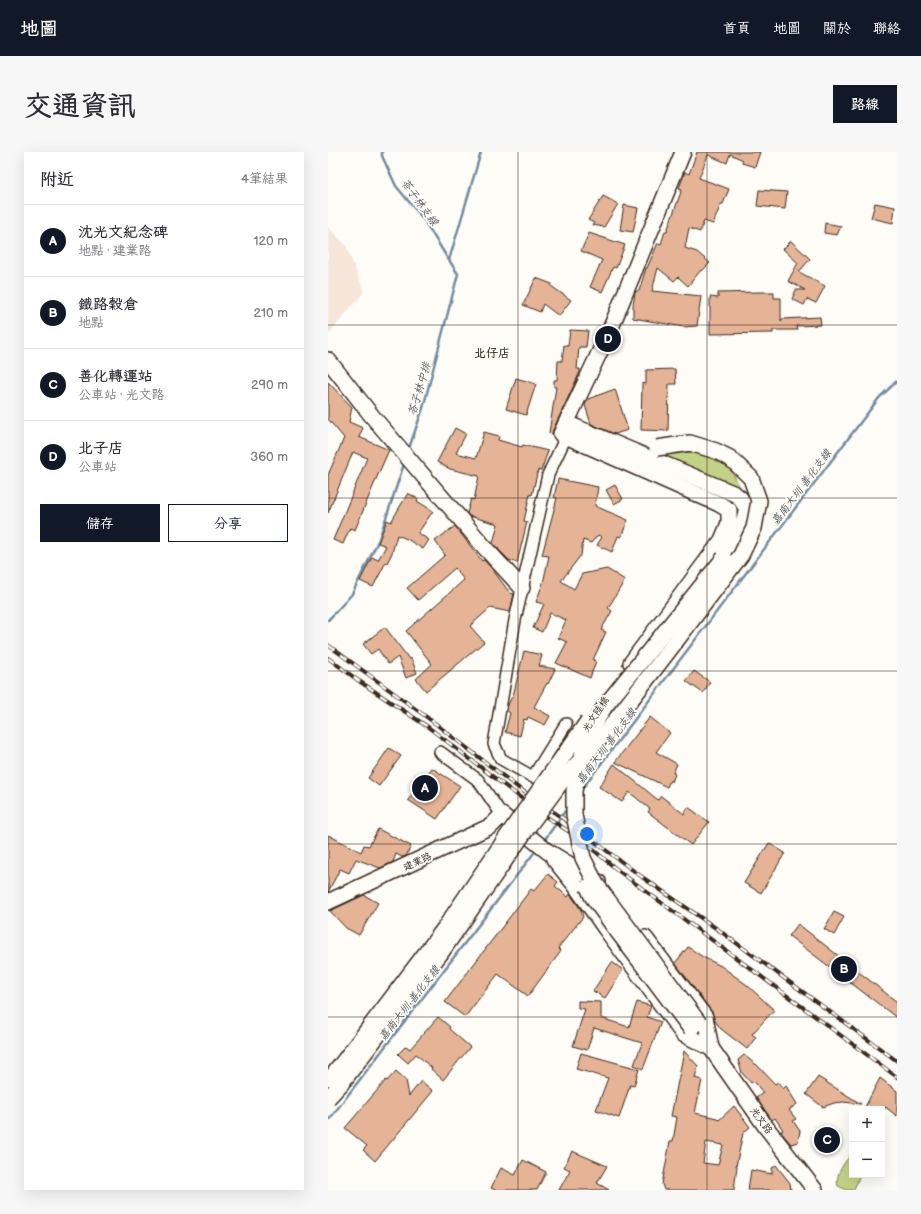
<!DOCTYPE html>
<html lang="zh-TW">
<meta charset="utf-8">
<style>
body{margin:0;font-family:"Balsamiq Sans","LXGW WenKai TC",sans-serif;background:#f7f7f7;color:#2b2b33}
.controls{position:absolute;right:12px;bottom:12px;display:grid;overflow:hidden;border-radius:0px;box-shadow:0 4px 16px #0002}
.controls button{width:36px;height:36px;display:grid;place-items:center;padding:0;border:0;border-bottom:1px solid #e1e1e2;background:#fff;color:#2b2b33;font:20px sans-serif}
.you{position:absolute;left:259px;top:682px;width:14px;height:14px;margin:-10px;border:3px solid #fff;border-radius:50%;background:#1a73e8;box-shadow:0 0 0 6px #1a73e833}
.badge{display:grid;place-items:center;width:26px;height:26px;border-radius:50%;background:#111827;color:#fff;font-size:13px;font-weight:700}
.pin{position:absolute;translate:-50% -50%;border:2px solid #fff;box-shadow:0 1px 4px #0006}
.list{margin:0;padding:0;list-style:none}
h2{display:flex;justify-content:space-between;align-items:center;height:52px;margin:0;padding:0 16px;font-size:17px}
h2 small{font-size:13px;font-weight:400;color:#7c7c81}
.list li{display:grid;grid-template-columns:26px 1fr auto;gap:12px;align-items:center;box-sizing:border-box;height:72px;padding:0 16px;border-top:1px solid #e1e1e2}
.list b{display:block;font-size:15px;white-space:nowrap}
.list p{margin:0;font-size:13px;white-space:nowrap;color:#7c7c81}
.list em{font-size:13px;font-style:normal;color:#7c7c81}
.actions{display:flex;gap:8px;padding:12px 16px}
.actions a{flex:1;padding:9px 0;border:1px solid #111827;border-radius:0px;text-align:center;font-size:14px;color:#111827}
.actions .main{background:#111827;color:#fff}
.map{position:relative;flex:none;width:569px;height:1038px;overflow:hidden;border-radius:0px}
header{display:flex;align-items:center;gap:24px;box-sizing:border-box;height:56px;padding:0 20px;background:#111827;color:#fff}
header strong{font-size:19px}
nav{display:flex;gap:22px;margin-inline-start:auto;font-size:14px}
.intro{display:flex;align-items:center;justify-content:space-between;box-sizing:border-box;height:96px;padding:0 24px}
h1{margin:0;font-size:28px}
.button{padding:10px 18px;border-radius:0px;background:#111827;color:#fff;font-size:14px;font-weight:700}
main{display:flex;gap:24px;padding:0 24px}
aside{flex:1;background:#fff;border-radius:0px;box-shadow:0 4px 16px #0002}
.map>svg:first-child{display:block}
.built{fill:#f6e6da}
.green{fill:#c3d286;stroke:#7f7e52}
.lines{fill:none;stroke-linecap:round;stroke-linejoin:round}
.stream{stroke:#738ca0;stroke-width:2.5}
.building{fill:#e5b396;stroke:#3b2a1e;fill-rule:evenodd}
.street-casing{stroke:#3b2a1e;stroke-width:14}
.secondary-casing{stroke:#3b2a1e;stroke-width:18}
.street{stroke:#fdfcf7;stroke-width:11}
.secondary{stroke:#fdfcf7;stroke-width:15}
.rail-casing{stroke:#3b2a1e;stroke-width:4}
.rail{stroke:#fdfcf7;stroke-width:2.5;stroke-dasharray:8;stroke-linecap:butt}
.secondary-bridge-casing{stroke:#3b2a1e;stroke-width:18;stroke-linecap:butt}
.secondary-bridge{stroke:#fdfcf7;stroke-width:15}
.grid{fill:none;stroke:#3b2a1e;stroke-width:1;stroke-opacity:0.55}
.labels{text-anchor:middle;stroke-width:3.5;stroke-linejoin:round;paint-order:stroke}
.street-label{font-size:10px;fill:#3b2a1e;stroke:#fdfcf7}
.water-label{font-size:11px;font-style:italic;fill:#575b5f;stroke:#fdfcf7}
.quarter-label{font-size:12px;font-weight:bold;fill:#3b2a1e;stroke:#fdfcf7}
</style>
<header>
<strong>地圖</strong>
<nav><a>首頁</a><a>地圖</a><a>關於</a><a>聯絡</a></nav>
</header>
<div class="intro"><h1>交通資訊</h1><a class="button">路線</a></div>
<main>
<aside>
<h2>附近<small>4筆結果</small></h2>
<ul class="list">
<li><span class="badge">A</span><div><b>沈光文紀念碑</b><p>地點 · 建業路</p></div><em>120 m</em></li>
<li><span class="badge">B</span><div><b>鐵路穀倉</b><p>地點</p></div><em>210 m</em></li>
<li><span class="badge">C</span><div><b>善化轉運站</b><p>公車站 · 光文路</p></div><em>290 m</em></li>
<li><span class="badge">D</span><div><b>北子店</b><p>公車站</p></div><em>360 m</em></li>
</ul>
<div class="actions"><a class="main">儲存</a><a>分享</a></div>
</aside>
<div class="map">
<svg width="569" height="1038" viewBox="0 0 569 1038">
<rect width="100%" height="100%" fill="#fdfcf7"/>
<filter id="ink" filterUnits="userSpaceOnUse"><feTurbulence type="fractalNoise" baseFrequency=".025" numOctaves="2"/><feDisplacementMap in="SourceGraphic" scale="8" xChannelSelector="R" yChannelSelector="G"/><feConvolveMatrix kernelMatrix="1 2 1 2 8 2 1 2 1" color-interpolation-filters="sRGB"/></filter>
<g filter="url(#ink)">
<polygon class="built" points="0,75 18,93 36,140 0,183"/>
<g class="green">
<polygon points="353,300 381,302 403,318 414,339 331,302"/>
<path d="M524,1001v22h8l-6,14 -7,1 -9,-4c-4,-11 8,-25 14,-33z"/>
</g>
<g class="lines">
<g class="stream">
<polyline points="54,0 54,4 68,34 96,68 120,107"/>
<polyline points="80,299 95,256 130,122 121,108 130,78 153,0"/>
<polyline points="0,468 5,463 24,442 51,387 77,309"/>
<polyline points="253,638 551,246 569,229"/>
<polyline points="215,690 240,655"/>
<polyline points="0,969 209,697"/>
</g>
</g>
<g class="building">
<polygon points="369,0 432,0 427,15 414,11 415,8 402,2 399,11 380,3 371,26 401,37 395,52 393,52 385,72 376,69 372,80 361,76 357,96 369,100 382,111 374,119 373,118 360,134 350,125 346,129 330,116 324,139 373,144 369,174 356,175 305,166 305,153 307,141 308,139 311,139 318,116 319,116 330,91 333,92 337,79 339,79 354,37 351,36 357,20 361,22"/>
<polygon points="431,38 459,40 457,57 429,54"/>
<polygon points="275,44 290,52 276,75 265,73 266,71 260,68"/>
<polygon points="547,51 567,55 565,71 543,66"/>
<polygon points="296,53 310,56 305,80 292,78"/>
<polygon points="497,71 513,74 509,83 496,81"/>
<polygon points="261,81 297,93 288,116 285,115 274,140 262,135 274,108 253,99"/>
<polygon points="463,89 482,107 471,120 497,134 488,151 479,147 476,153 464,147 468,138 477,138 460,129 470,111 455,97"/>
<polygon points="208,126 224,132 223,134 243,148 231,164 215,152 212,160 195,153"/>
<polygon points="432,140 446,140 446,146 453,146 453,170 454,167 492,165 493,173 468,174 469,178 445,178 445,181 382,182 382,145 390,146 390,141"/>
<polygon points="242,178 260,179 258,195 251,195 249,217 252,217 252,220 225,278 224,282 221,281 228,235 226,235 226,228 229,228 230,209 234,209 236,193 240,194"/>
<polygon points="347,217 348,232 341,232 340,279 313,278 314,231 318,232 318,218"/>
<polygon points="188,226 208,232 198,263 178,257"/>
<polygon points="0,230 24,255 21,270 35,276 31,285 61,298 49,325 27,378 22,376 15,392 5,388 39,306 25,300 0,361 0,323 16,286 0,267"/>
<polygon points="287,237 300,278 287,282 263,272 257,253 260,247"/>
<polygon points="127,276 138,282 128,301 148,306 156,280 171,284 170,288 194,295 195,293 220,299 213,319 210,318 204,343 202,342 196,369 199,370 189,411 181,408 170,397 171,396 168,395 165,391 170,372 141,364 139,361 143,347 146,348 151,324 122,317 109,310"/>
<polygon points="230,327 270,335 267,354 300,368 293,385 290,384 284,400 269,393 274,385 270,383 263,391 255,388 253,403 233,429 246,437 254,422 279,417 297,428 280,456 284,459 273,478 278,480 265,508 268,509 262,526 228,511 239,490 230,486 238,468 222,461 214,480 205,476 216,452 208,450 215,431 221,404 214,403 229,346 226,345"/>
<polygon points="287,333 295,347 286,352 278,338"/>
<polygon points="80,341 90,347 89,349 105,359 90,381 101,388 95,397 79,387 69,383 64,401 59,411 58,410 45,435 32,429 44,405 50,408 58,394 50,391 59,368 63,370"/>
<polygon points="127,374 154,409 156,408 164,417 182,441 186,442 182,460 162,456 142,474 156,490 98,539 88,527 104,512 78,479 136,428 127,416 90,448 79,436 117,403 107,389"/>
<polygon points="57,475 81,507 83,506 89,521 78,526 70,505 60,512 50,497 43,502 35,492"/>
<polygon points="196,499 214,503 211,514 227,517 220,532 219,531 206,555 222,564 217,573 200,565 199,568 196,567 192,584 177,580 182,561 179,559 180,553 186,540"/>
<polygon points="366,519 382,530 375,541 358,529"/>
<polygon points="322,565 342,581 328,600 349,612 345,621 347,622 344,630 342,628 339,635 287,610"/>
<polygon points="61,596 73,604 51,634 40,626"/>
<polygon points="286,612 330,648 333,644 356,662 360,655 381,670 363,693 320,660 322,657 301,640 294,650 271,635"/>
<polygon points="104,616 132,634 109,667 80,648"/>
<polygon points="50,677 83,694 78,704 74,705 68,702 65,710 52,716 28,707 21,721 12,717 0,740 0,683 33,700 36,693 41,694"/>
<polygon points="441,691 457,701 433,741 416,731"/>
<polygon points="220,722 230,730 227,734 240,745 242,742 253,758 255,765 230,796 233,799 200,844 170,822 137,865 117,850 203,737 206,739"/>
<polygon points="36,743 50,751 31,783 18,776 2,759"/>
<polygon points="506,760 516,765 506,783 496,777"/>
<polygon points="470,772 569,850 569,866 461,784"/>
<polygon points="360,795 375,805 393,814 419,833 446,858 424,882 428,885 419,897 393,877 387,869 384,860 347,811"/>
<polygon points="284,810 295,818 277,846 265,839"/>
<polygon points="250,849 273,850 273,866 301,875 309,850 323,854 319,865 333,870 315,917 306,913 314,891 266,876 259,898 245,894 257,857 250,856"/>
<polygon points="110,865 122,875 121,877 142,895 115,928 103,917 104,916 88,902 80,911 70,902 78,894 82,897"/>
<path d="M356,899l14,15 -3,12 7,2 -7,33 22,5 2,2 15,-14 16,21 -7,6 -7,33h1l-3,24h-70l-2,-6 5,-26 3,-17h3l4,-24 -6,-1zM378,990l17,3 -5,20 -15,-2z"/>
<polygon points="253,901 311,917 306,934 302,933 291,966 268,958 280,926 248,917"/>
<polygon points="416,903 427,912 428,912 447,932 450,930 455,937 458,934 469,952 461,958 468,967 465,969 472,979 470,990 463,992 456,984 453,979 455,978 447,966 444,968 428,946 435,941 426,929 423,931 414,921 410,908"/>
<polygon points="68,919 78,928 81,944 93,929 105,939 47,1009 35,998 39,994 17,976 58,928 59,929"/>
<polygon points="490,925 533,952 515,950 506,951 495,955 478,942"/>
<polygon points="552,926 569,939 569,964 556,954 557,957 536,957"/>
<polygon points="244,999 279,1014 269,1031 281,1038 231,1038 242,1018 236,1015"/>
<polygon points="195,1008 218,1020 209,1038 168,1038 163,1036 173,1016 187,1023"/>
<polygon points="448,1013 462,1031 463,1038 420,1038 423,1018 444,1022 444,1016"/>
</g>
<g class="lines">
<g class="street-casing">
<g id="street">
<polyline points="233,282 235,291 220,323 187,468 166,592 173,607 205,625 238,572"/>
<polyline points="112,600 150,628 174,663"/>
</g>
</g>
<g class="secondary-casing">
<g id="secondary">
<polyline points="0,208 44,264 159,398 194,436"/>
<polyline points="238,271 407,342 412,346 419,357 412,382 396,406"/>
<polyline points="303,511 394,388 401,371 401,358 391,352 233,282 282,178 355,0"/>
<polyline points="226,707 247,733 277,776 355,882 383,896"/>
<polyline points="0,750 163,674 174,663 219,699 270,730"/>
<polyline points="317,786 377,865 383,896"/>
<polyline points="379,888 383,896 438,975 487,1038"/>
</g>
</g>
<use href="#street" class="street"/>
<use href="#secondary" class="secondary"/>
<g class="rail-casing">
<g id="rail">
<polyline points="0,493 104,569 192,637 236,667 314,725 392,779 569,909"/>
<polyline points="0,506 31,529 100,575 214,662 251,686 292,720 569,925"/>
</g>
</g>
<use href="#rail" class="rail"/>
<g class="secondary-bridge-casing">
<g id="secondary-bridge">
<polyline points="260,735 264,744 284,772 363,877"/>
<polyline points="371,871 268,732 255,706 246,663 246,639 253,607 262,579 277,554 396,406"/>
<polyline points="3,926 116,777 191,667 260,569"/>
<polyline points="0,946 12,933 112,802 200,675 237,625 279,579 339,501 413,403 426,376 431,349 423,326 402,306 388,299 362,291 329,296"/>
</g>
</g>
<use href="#secondary-bridge" class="secondary-bridge"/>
</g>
</g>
<path class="grid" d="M190,0v1038M379,0v1038M0,173h569M0,346h569M0,519h569M0,692h569M0,865h569"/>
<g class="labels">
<g class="street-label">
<text transform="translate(267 562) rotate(-57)" y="4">光文陸橋</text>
<text transform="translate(89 709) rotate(-25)" y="4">建業路</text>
<text transform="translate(434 968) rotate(54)" y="4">光文路</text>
</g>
<g class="water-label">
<text transform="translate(92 50) rotate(54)" y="4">苓子林支線</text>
<text transform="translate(91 237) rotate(-74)" y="4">苓子林中排</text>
<text transform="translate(473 335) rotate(-53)" y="4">嘉南大圳 善化支線</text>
<text transform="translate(278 594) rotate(-53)" y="4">嘉南大圳 善化支線</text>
<text transform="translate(81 851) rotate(-52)" y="4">嘉南大圳 善化支線</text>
</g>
<g class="quarter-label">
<text x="164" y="205">北仔店</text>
</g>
</g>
</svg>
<div class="controls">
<button>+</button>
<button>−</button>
</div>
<div class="you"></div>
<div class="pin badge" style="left:97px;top:636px">A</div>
<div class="pin badge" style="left:516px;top:817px">B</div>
<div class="pin badge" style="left:499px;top:988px">C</div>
<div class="pin badge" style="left:280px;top:187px">D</div>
</div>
</main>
